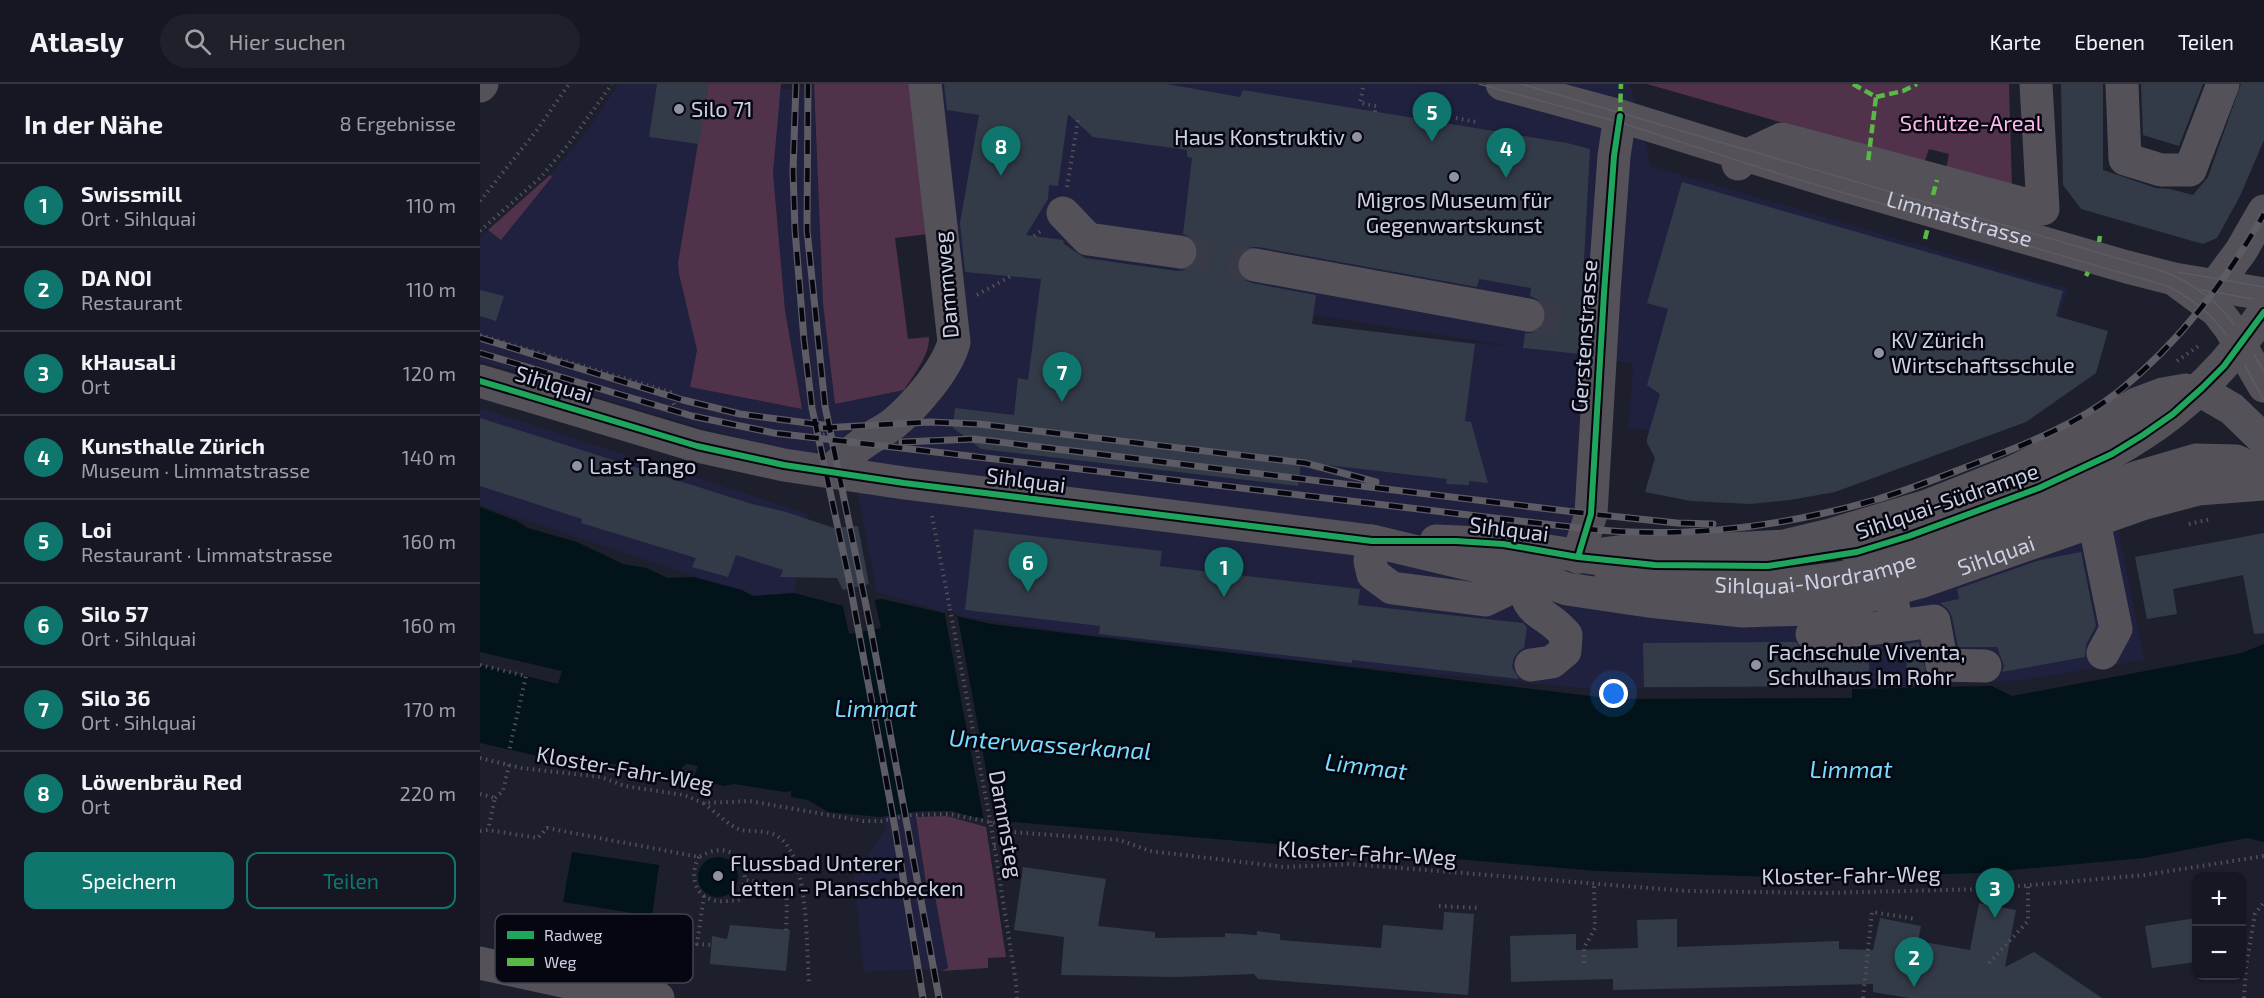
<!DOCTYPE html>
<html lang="de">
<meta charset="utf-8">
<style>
body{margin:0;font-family:"Exo 2",sans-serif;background:#1f202a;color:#f1f3f6}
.controls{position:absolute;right:18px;bottom:18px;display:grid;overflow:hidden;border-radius:12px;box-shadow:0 2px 4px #0004}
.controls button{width:54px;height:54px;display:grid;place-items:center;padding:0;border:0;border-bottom:2px solid #353640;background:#161722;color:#f1f3f6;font:30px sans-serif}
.you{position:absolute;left:1134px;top:610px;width:21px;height:21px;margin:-15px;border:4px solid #fff;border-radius:50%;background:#1a73e8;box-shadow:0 0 0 9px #1a73e833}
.badge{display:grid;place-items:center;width:39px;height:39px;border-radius:50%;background:#0f766e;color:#fff;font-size:20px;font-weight:700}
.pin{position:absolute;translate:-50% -50px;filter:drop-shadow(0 2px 3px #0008)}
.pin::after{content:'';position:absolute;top:32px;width:21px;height:18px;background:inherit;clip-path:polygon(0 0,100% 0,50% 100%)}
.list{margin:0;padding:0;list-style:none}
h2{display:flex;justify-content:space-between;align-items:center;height:78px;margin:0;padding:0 24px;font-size:26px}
h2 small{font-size:20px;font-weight:400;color:#9e9fa5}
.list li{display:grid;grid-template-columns:39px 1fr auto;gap:18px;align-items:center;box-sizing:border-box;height:84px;padding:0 24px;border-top:2px solid #353640}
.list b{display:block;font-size:22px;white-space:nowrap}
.list p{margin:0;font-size:20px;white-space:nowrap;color:#9e9fa5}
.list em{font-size:20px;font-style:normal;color:#9e9fa5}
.actions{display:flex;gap:12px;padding:18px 24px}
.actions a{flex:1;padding:14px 0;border:2px solid #0f766e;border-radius:12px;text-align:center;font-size:21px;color:#0f766e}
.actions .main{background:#0f766e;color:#fff}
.icon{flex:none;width:33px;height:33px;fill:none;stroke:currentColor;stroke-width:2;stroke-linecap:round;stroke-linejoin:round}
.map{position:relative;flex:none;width:1784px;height:914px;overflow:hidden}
header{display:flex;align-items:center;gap:36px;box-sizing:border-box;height:84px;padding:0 30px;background:#161722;border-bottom:2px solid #353640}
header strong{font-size:28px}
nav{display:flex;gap:33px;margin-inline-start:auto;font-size:21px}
.search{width:420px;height:54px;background:#1f202a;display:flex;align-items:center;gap:15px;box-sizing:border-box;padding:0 21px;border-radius:33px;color:#9e9fa5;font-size:22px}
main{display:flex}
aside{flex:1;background:#161722}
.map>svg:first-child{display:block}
.built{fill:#1f213e;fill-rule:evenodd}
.green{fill:#51324b}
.water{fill:#03131a}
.pier{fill:#1e1f2d}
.building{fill:#343b48;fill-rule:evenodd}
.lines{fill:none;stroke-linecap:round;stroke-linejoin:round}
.minor-tunnel{stroke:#383a48;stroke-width:33;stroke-dasharray:33 16;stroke-linecap:butt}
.path{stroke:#525158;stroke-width:4;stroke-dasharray:1.5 4.5;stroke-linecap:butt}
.minor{stroke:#545258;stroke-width:33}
.tram{stroke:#5d5c64;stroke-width:1.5}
.rail-casing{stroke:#5d5c64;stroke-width:7}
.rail{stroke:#060611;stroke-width:4.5;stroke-dasharray:14;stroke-linecap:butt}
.path-bridge{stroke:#525158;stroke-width:4;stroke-dasharray:1.5 4.5;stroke-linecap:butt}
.minor-bridge{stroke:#545258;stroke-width:33}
.quiet{stroke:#58b947;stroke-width:4.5;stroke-dasharray:9 4.5;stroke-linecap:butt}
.cycleway-casing{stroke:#060611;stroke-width:10}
.cycleway{stroke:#20a55d;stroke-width:6}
.poi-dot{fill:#9092a3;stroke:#060611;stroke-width:2}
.labels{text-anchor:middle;stroke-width:5;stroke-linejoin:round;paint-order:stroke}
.poi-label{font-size:22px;fill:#cdd0e2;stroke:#060611;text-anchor:start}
.park-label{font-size:22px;fill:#feb7eb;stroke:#060611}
.street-label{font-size:22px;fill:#cdd0e2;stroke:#060611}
.water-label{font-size:24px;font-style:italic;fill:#77dcfd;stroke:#060611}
.key{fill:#060611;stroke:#424350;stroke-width:1.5}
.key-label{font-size:16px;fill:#cdd0e2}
</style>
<header>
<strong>Atlasly</strong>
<div class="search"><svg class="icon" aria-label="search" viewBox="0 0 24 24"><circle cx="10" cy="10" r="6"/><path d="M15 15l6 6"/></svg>Hier suchen</div>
<nav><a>Karte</a><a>Ebenen</a><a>Teilen</a></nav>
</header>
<main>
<aside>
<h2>In der Nähe<small>8 Ergebnisse</small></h2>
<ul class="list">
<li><span class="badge">1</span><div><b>Swissmill</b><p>Ort · Sihlquai</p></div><em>110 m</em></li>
<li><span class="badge">2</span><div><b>DA NOI</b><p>Restaurant</p></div><em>110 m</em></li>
<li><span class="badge">3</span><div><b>kHausaLi</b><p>Ort</p></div><em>120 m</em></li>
<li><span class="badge">4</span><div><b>Kunsthalle Zürich</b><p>Museum · Limmatstrasse</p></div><em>140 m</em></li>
<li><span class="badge">5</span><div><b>Loi</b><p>Restaurant · Limmatstrasse</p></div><em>160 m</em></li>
<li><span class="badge">6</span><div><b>Silo 57</b><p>Ort · Sihlquai</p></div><em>160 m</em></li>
<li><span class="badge">7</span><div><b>Silo 36</b><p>Ort · Sihlquai</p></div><em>170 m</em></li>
<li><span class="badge">8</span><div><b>Löwenbräu Red</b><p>Ort</p></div><em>220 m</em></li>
</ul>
<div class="actions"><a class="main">Speichern</a><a>Teilen</a></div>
</aside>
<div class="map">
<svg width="1784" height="914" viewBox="0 0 1784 914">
<rect width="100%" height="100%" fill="#1e1f2d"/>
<g class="built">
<path d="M138,0h90l-29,190 18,76 -6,37 111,22 -17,-99 -12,-137 7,-84h34l9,215 12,100 108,-23 -12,-297h699l21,82 417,123 -38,111 -240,59 -161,-32 4,-63 -46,-8 -11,149 21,104 521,-82 26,133 -119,20 -95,4v2l-337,3 -245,-23 -266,-32 -128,-19 -77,-23 -26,-132 -88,-15 -130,-37 -153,-47v-123l8,-8 13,9 51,-63 -2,-1 40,-48zM769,221l255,40 1,1 -256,-29z"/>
<polygon points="0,324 328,430 314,509 273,512 0,421"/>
<polygon points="401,544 436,733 447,806 455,812 468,885 462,887 430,885 384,888 374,793 406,745 369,550"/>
</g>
<g class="green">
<polygon points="228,0 301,0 293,89 305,226 322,325 210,303 217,266 199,190 198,179"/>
<path d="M334,0h103l11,150 -33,4 13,101 21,-2c1,18 -16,39 -25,53l-69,14 -12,-100z"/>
<polygon points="1167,0 1529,0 1532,105 1466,85 1469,70 1449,65 1444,79"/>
<polygon points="70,91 72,93 21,156 8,146"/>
<polygon points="467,732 506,743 526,873 508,874 508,884 462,887 468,884 455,812 447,806 436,733"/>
</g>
<g class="water">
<polygon points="0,423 37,437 48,444 97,458 143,480 166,484 188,494 214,493 262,506 273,512 314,509 360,521 402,515 511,540 1136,615 1372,614 1372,605 1512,602 1532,612 1761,569 1784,560 1784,758 1767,754 1664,774 1499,789 1318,794 1117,787 534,738 493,733 472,727 441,727 400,733 348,728 328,716 311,713 311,707 305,708 254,700 244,702 213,694 218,682 206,680 189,695 144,686 145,682 59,668 58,672 0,659 0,581 78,600 82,587 0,568"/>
<polygon points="92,768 179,781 172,832 83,818"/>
<circle cx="238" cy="793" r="20"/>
</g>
<g class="pier">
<polygon points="394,513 401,544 369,550 362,518"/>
<polygon points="464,526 477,529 516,739 504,737"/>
</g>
<g class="building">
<polygon points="177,0 228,0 219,60 169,53"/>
<path d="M464,0h223l73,13 3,-7 324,53 23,6 -11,205 -56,-6 2,-15h9l8,-5 4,-10 -1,-10 -4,-7 -11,-5 1,-8 -52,-9 -2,8 -219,-40h-9l-8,5 -4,9v10l5,8 10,4 64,12 -4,29 163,20 -10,77 6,1 17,61 -19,-2v4l-23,-1 1,-5 -146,-17 -3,24 -317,-37 -28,-21 2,-20 59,7 4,-37 10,2 13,-101 -76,-7 -5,-49 19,-108 -32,-5zM588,30l25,23 94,13v7l5,1 -9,76 9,4 6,8v9l-4,9 -8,6 -9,1 -92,-13 -21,-14 -1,-4 -37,-5 22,-36 1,-14 9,1z"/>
<polygon points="1581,0 1623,0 1623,86 1676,104 1690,105 1713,111 1728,93 1761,0 1784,0 1784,56 1760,112 1737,154 1723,160 1601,125 1583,101"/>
<polygon points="1661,0 1723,0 1699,62 1663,51"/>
<polygon points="1202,98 1583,207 1576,232 1628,247 1616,289 1546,338 1355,408 1310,416 1270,420 1211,417 1165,408 1175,374 1167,359 1167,355 1180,310 1167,301 1188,225 1167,219"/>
<polygon points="0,206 24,212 16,237 0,232"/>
<polygon points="0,334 272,420 306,428 354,444 378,442 389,500 363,506 357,494 300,493 303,486 256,471 248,493 212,483 216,474 101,439 102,435 0,402"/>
<polygon points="494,445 682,467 680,482 880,505 878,521 1043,539 1047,543 1044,564 1039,567 1034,574 1032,583 1039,595 872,576 872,579 619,550 620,542 485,526"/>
<polygon points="1784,449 1784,549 1774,550 1763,491 1693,505 1697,530 1667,535 1655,473"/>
<polygon points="1601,468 1616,542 1606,561 1605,573 1522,588 1524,582 1517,563 1478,563 1472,533 1468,525 1460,519 1479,515 1477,505 1560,476"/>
<polygon points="1316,558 1324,567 1333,569 1389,564 1389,602 1164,603 1163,559"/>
<polygon points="1439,558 1449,601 1427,601 1426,560"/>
<polygon points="543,783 626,795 618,842 675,848 675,854 745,853 745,849 777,851 777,847 800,850 800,856 901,864 903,841 963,846 964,828 994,830 988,911 778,895 774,890 696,893 581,891 584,853 534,846"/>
<polygon points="1499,819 1536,826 1525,883 1554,868 1622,914 1429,914 1393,908 1393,900 1133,906 1133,895 1031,898 1030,852 1096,850 1096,866 1158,864 1157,836 1197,835 1197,863 1359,857 1359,865 1393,866 1400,834 1441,842 1438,857 1490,866"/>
<polygon points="1716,834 1716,878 1672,884 1665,842"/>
<polygon points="250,841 310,846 306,887 230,880 232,852 247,855"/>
</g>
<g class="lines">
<g class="minor-tunnel">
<polyline points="700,168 775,181"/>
<polyline points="1048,231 1100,240"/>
</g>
<g class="path">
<polyline points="883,4 880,19 896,22 895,28"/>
<polyline points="976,34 996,38"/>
<polyline points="587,103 598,36"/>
<polyline points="0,117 57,46 89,0"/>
<polyline points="0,147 61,93 88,61 132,0"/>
<polyline points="554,152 563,145"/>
<polyline points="497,211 531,192"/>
<polyline points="0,251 190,308 196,327"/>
<polyline points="1697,277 1720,261"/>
<polyline points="332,355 350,348"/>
<polyline points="452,432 470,525"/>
<polyline points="1709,440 1731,435"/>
<polyline points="0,581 46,592 29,667"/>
<polyline points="0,674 41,684 121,693 145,702 204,711 223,719 269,717 383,737 401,737 432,731 469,730 520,740 532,748 640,756 670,767 804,783 871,780 1206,807 1344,809 1507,805 1665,791 1784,772"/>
<polyline points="0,710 15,714 8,746"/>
<polyline points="15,714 23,707 29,681"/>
<path d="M224,719c10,8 25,23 37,27 12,2 26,0 36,6 33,19 29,112 32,148"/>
<polyline points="511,741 536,899 537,914"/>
<path d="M0,747l8,-1 50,8 9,-10 152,29c24,-14 44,-6 46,23 45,6 43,4 41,50"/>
<polyline points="514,762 531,760 532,748"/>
<path d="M219,773c-9,16 -6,38 14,43 8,3 15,0 23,1l5,-2 1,-4 -1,-4 4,-11"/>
<polyline points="224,812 217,860 232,861"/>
<polyline points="959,822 1001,824"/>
<polyline points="1104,879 1104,864 1115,844 1114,801"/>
<polyline points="1509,879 1548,837 1548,802"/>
<polyline points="1383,914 1392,828 1436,835"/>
<polyline points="1764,914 1766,883 1775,830 1784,818"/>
</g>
<g class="minor">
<path id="s1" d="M1022,0l118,32 216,67 291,84 47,12 90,15"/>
<polyline points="1642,0 1645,75 1681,86 1710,86 1743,0"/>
<polyline points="0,2 2,0"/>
<polyline points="1258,80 1266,72 1302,55 1563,125 1556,0"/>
<polyline points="583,129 608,155 700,168"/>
<polyline points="775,181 1048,231"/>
<polyline points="1699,199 1737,227 1750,244 1784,302"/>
<polyline points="1735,202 1761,167 1784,127"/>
<path id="s2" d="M0,297l217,65 87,19 120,18 468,58 113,27 40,6 42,15 81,12 95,10 63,-2 39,-7 78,-21 222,-78 53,-14 66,-5"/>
<path d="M351,387c10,-9 20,-19 31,-27 10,-8 22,-13 31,-20 22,-18 54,-55 61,-82l-29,-258"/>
<polyline points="1614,437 1636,545 1623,569"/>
<polyline points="892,457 890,477 893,490 912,504 1005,516 1030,504 1045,490"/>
<polyline points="956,457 1023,460 1119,475"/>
<polyline points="1098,473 1156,466 1190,468 1304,462 1350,451 1447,422 1533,388 1612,349 1656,320 1683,310 1706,306 1728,311 1752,325 1784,356"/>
<polyline points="1098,473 1111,430 1124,209 1134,72 1140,32"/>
<path d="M1045,490c-2,43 19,34 41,61l-1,16 -13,11 -21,3"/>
<path id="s3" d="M1131,491l114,10 52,1 62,-8 35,-6 39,-12 225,-83 58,-17 40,1 28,13"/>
<polyline points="1417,542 1454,537 1462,581 1505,582"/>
<polyline points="1332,550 1417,542 1413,521"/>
<polyline points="0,879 110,903 178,914"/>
</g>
<g class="tram">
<path d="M999,0l143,39 167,54 378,109c56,27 68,63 97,114"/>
<path d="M1041,0l644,188c53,22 72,52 99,100"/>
<polyline points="1698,188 1784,203"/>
<polyline points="1722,206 1784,217"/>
</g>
<g class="rail-casing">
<g id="rail">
<polyline points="316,0 313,87 315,146 324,256 332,324 369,495 415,744 443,914"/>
<polyline points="328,0 327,146 345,322 391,546 459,914"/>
<polyline points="0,254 203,316 260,330 343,341"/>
<path d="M0,269l212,63 82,17 814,96c96,10 194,-2 287,-29 34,-10 68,-24 102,-37 49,-19 99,-38 141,-71 62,-50 107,-110 146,-178"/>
<polyline points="343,344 449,338 499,340 825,379 896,398"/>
<polyline points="422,358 494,355 1111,430 1197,439 1233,440"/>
</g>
</g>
<use href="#rail" class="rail"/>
<polyline class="path-bridge" points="470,525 511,741"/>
<path class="minor-bridge" d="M1377,468c46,-14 90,-29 134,-46 117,-43 202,-88 273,-194"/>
<g class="quiet">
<polyline points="1373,0 1396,13 1388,78"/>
<polyline points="1396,13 1423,7 1437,0"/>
<polyline points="1140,32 1141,0"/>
<polyline points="1453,111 1457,96"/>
<polyline points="1445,155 1448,143"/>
<polyline points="1619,158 1620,152"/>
<polyline points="1606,192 1608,188"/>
</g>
<g class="cycleway-casing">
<g id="cycleway">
<polyline points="0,297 217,362 304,381 424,399 892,457 976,457 1023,460 1098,473 1175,481 1288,482 1377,468 1429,452 1559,404 1632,370 1663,351 1693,330 1722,304 1744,282 1784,228"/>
<polyline points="1098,473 1111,430 1124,209 1134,72 1140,32"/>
</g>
</g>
<use href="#cycleway" class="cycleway"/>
</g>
<g class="poi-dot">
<circle cx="199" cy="25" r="6"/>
<circle cx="877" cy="53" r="6"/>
<circle cx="974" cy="93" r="6"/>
<circle cx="1399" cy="269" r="6"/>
<circle cx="97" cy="382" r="6"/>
<circle cx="1276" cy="581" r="6"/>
<circle cx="238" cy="792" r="6"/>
</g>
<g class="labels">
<g class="poi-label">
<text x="211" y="33">Silo 71</text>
<text x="865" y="61" text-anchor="end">Haus Konstruktiv</text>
<text x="974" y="124" text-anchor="middle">Migros Museum für<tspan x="974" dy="25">Gegenwartskunst</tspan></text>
<text x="1411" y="264">KV Zürich<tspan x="1411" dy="25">Wirtschaftsschule</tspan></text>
<text x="109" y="390">Last Tango</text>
<text x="1288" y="576">Fachschule Viventa,<tspan x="1288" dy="25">Schulhaus Im Rohr</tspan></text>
<text x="250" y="787">Flussbad Unterer<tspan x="250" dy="25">Letten - Planschbecken</tspan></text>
</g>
<g class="park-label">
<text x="1491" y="47">Schütze-Areal</text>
</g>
<g class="street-label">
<text dy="8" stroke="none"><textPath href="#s1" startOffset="477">Limmatstrasse</textPath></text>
<text transform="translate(466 201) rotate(-95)" y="8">Dammweg</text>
<text transform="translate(1104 252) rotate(-86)" y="8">Gerstenstrasse</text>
<text transform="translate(74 300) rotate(17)" y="8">Sihlquai</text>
<text transform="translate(546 396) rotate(7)" y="8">Sihlquai</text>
<text transform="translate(1467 417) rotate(-19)" y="8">Sihlquai-Südrampe</text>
<text transform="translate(1029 445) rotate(7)" y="8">Sihlquai</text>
<text dy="8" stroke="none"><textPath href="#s2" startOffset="1548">Sihlquai</textPath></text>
<text dy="8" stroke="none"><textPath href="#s3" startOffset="206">Sihlquai-Nordrampe</textPath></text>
<text transform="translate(145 685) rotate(10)" y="8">Kloster-Fahr-Weg</text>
<text transform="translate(526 740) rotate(80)" y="8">Dammsteg</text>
<text transform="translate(887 769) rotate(3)" y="8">Kloster-Fahr-Weg</text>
<text transform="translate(1371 791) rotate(-1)" y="8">Kloster-Fahr-Weg</text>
</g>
<g class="water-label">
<text x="396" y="633">Limmat</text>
<text transform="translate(570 661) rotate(4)" y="8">Unterwasserkanal</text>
<text transform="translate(886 683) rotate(7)" y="8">Limmat</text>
<text x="1371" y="694">Limmat</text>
</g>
</g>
<rect x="15" y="830" width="198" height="69" rx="9" class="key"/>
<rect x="27" y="847" width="27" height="8" fill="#20a55d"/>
<rect x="27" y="874" width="27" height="8" fill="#58b947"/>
<g class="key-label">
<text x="64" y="857">Radweg</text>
<text x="64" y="884">Weg</text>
</g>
</svg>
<div class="controls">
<button>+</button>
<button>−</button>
</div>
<div class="you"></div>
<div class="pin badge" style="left:744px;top:513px">1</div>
<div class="pin badge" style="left:1434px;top:903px">2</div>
<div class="pin badge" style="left:1515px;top:834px">3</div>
<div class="pin badge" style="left:1026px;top:94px">4</div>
<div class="pin badge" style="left:952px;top:58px">5</div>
<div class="pin badge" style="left:548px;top:508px">6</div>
<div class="pin badge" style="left:582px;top:318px">7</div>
<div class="pin badge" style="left:521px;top:92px">8</div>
</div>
</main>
